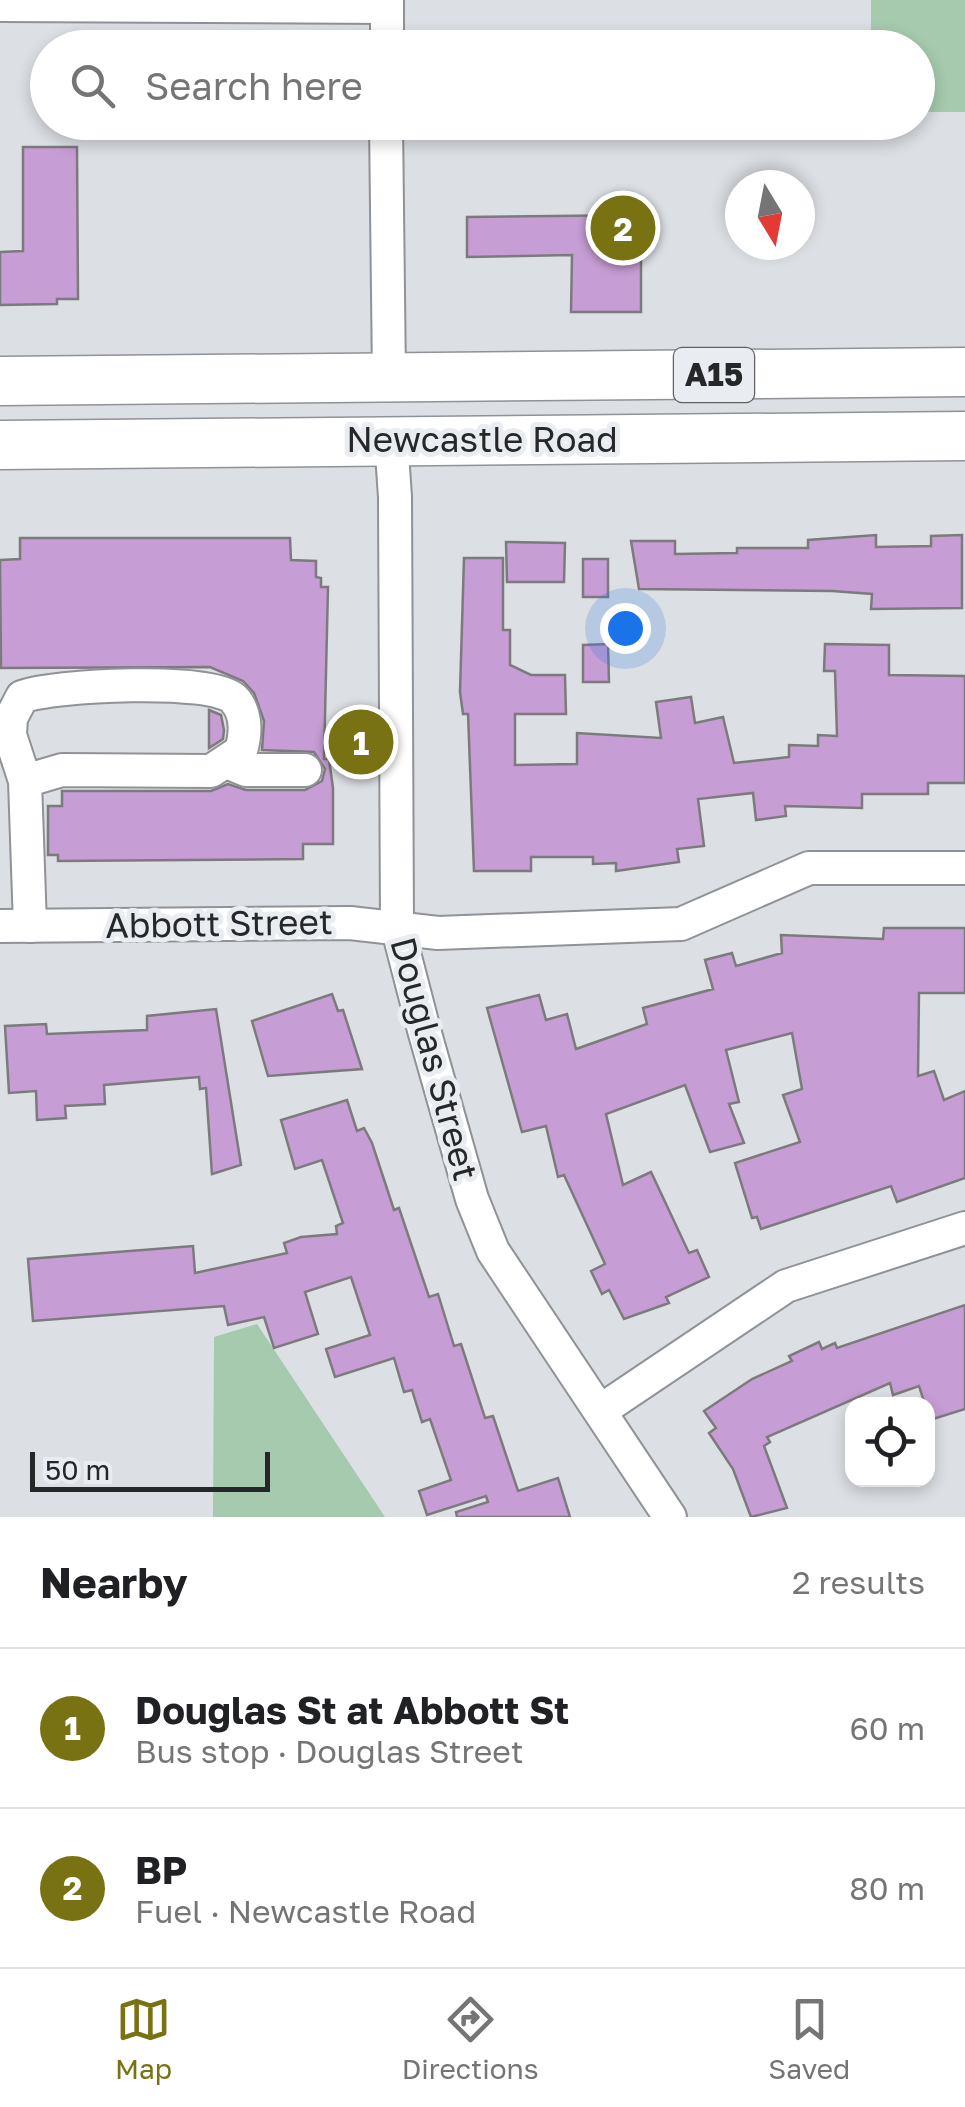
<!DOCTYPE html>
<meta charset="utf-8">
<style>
body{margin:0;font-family:"Golos Text",sans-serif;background:#f2f2f2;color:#202124}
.controls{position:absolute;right:30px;bottom:30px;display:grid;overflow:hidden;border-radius:20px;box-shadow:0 5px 15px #0003}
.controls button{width:90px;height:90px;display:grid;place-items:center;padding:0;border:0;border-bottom:2px solid #e0e0e0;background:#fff;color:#202124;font:50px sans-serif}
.compass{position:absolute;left:725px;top:170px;width:90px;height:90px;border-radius:50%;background:#fff;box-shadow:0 5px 15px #0003;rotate:170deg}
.scale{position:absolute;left:30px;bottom:25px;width:240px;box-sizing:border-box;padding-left:10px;border:5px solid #262729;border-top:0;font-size:28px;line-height:35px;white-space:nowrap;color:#262729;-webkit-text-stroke:8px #e9ecf1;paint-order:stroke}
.you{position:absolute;left:625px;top:628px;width:35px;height:35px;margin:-25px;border:8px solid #fff;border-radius:50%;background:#1a73e8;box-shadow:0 0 0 15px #1a73e833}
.badge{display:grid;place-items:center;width:65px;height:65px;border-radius:50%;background:#797213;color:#fff;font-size:32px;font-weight:700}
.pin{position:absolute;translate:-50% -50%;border:5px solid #fff;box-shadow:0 2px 10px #0006}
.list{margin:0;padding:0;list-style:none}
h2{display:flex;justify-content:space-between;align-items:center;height:130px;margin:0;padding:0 40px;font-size:42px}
h2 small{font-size:32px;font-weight:400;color:#757577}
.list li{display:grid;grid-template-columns:65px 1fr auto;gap:30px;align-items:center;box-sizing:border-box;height:160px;padding:0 40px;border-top:2px solid #e0e0e0}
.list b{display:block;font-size:38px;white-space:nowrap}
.list p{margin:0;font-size:32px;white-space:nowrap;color:#757577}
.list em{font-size:32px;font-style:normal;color:#757577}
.icon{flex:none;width:55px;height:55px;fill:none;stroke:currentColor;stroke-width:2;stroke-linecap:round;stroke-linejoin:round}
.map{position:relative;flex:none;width:965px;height:1517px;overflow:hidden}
.search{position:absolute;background:#fff;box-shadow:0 5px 15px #0003;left:30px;right:30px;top:30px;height:110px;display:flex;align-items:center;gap:25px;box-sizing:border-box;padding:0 35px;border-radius:55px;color:#757577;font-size:38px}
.sheet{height:450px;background:#fff}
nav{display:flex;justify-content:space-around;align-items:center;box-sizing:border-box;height:140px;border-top:2px solid #e0e0e0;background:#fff;font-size:28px;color:#757577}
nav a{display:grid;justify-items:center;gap:5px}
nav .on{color:#797213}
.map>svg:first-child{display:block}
.green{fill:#a6caae}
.building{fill:#c69dd4;stroke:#7d7a7e;stroke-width:2.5}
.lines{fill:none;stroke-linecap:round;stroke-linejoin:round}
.minor-casing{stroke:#8f9296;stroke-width:36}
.highway-casing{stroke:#8f9296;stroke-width:51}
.minor{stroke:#fff;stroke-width:32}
.highway{stroke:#fff;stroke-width:48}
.labels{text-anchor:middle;stroke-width:10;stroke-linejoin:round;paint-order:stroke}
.shield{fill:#e9ecf1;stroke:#606265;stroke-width:2.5}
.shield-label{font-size:32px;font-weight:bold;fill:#262729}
.street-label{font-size:35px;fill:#262729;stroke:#e9ecf1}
</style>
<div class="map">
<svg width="965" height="1517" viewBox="0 0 965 1517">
<rect width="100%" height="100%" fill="#dcdfe3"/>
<g class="green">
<polygon points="871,0 965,0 965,112 918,112 918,48 871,47"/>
<polygon points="257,1324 385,1517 213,1517 214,1337"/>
</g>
<g class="building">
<polygon points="23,147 77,147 78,299 57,299 57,304 0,305 0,252 23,251"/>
<polygon points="641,215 641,312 571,312 572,255 467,257 467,217"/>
<polygon points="876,535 876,547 931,546 931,536 962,535 962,608 871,609 872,594 832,591 639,589 631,541 675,541 675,554 737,553 737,548 808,548 808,540"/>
<polygon points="20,538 290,538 291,560 316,561 316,577 321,578 321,587 328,587 324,759 329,759 333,788 333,844 303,844 303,859 58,861 58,855 48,855 48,806 62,806 62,791 211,791 228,784 246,790 305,790 322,781 325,769 314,752 262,750 264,721 254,693 243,681 210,667 1,668 0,560 20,559"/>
<polygon points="506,542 565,543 564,582 507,582"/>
<polygon points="464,558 503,558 503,630 510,630 510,665 531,675 565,675 566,714 515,714 515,765 577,764 577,733 661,738 656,702 691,697 695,723 723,717 734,763 789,757 789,745 818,746 818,735 837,736 835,671 824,671 825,644 889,645 889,675 965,676 965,783 928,783 928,794 862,794 862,808 785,806 786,816 756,820 753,793 698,799 704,846 677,849 679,862 616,871 616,863 593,864 593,857 531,857 531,871 474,871 468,714 463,714 460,692"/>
<rect x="583" y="559" width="25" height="38"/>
<polygon points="608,644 609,682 583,682 583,645"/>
<polygon points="209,710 221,715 224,730 223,739 209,748"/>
<polygon points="884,928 965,928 965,993 919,993 918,1076 934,1071 944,1100 965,1091 965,1178 897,1202 891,1186 761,1229 757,1217 752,1218 735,1163 800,1142 783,1095 802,1089 792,1033 726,1050 739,1102 729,1104 744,1143 710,1152 685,1085 606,1114 623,1185 651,1172 689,1253 697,1250 709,1277 666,1297 669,1303 624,1319 609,1290 602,1294 591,1271 605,1264 564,1175 558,1177 546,1126 522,1132 487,1008 539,995 546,1020 567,1014 576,1049 647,1024 643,1008 713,989 705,960 732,953 736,966 782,953 781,935 883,939"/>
<polygon points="332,994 338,1011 343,1010 362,1069 268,1076 252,1021"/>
<polygon points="216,1009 241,1165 212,1174 206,1088 200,1089 199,1077 104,1085 105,1104 65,1106 66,1118 37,1120 36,1091 9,1093 5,1026 46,1024 47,1034 147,1030 147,1016"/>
<polygon points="347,1100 357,1131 364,1128 372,1143 394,1210 399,1208 429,1297 438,1294 454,1346 461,1344 485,1418 493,1416 518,1491 558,1478 570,1517 457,1517 456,1512 488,1502 486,1496 427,1515 419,1491 451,1480 430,1419 422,1422 412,1390 404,1392 394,1358 335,1377 326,1349 370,1335 351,1277 305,1292 318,1334 274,1348 264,1317 228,1325 224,1306 33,1321 28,1259 193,1246 195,1273 287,1253 284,1243 301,1237 337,1234 336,1226 343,1223 322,1160 295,1169 281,1120"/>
<polygon points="965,1305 965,1409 930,1420 919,1386 893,1395 890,1383 767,1437 770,1442 764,1446 787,1508 751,1517 733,1469 709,1433 716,1428 704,1411 752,1379 792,1361 789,1356 819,1342 822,1349 835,1343 837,1348"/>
</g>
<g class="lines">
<g class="minor-casing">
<g id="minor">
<polyline points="0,5 387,7"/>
<polyline points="387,48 387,0"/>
<polyline points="386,122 389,378"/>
<polyline points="391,439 395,497 397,926 424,1030 472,1199 493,1251 670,1517"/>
<polyline points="229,763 246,770 305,770"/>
<path d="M25,781l37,-11 149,1 30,-20c5,-17 6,-38 -7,-52 -20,-22 -183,-14 -212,-2l-11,21 -1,17 15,46 5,145"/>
<polyline points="0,926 350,923 438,933 681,924 809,868 965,868"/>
<polyline points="600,1411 786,1286 965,1228"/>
</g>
</g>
<g class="highway-casing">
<g id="highway">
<polyline points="0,381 965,372"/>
<polyline points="0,445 965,436"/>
</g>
</g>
<use href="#minor" class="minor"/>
<use href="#highway" class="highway"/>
</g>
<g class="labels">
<rect class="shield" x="674" y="348" width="80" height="54" rx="8"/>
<g class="shield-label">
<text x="714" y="386">A15</text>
</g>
<g class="street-label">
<text x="482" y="452">Newcastle Road</text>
<text transform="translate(219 924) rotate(-1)" y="12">Abbott Street</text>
<text transform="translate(434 1059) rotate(75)" y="12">Douglas Street</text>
</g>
</g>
</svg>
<div class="controls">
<button><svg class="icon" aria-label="locate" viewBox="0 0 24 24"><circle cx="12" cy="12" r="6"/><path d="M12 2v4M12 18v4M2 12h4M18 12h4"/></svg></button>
</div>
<svg class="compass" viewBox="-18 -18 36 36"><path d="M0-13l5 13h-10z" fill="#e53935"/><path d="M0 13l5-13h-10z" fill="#757577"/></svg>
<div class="scale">50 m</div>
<div class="you"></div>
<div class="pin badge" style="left:361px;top:742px">1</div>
<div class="pin badge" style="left:623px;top:228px">2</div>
<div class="search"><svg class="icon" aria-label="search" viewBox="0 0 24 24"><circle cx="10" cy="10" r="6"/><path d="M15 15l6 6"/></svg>Search here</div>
</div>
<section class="sheet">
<h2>Nearby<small>2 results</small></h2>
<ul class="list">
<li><span class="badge">1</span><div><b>Douglas St at Abbott St</b><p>Bus stop · Douglas Street</p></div><em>60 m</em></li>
<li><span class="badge">2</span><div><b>BP</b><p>Fuel · Newcastle Road</p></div><em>80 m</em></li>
</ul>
</section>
<nav>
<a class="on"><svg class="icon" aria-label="map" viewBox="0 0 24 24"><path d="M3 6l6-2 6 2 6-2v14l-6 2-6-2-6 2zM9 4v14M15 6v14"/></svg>Map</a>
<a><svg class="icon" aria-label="directions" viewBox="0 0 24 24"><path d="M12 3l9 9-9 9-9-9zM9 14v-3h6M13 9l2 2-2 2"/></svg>Directions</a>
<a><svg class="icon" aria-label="saved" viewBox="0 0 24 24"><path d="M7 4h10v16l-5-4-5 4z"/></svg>Saved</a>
</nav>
